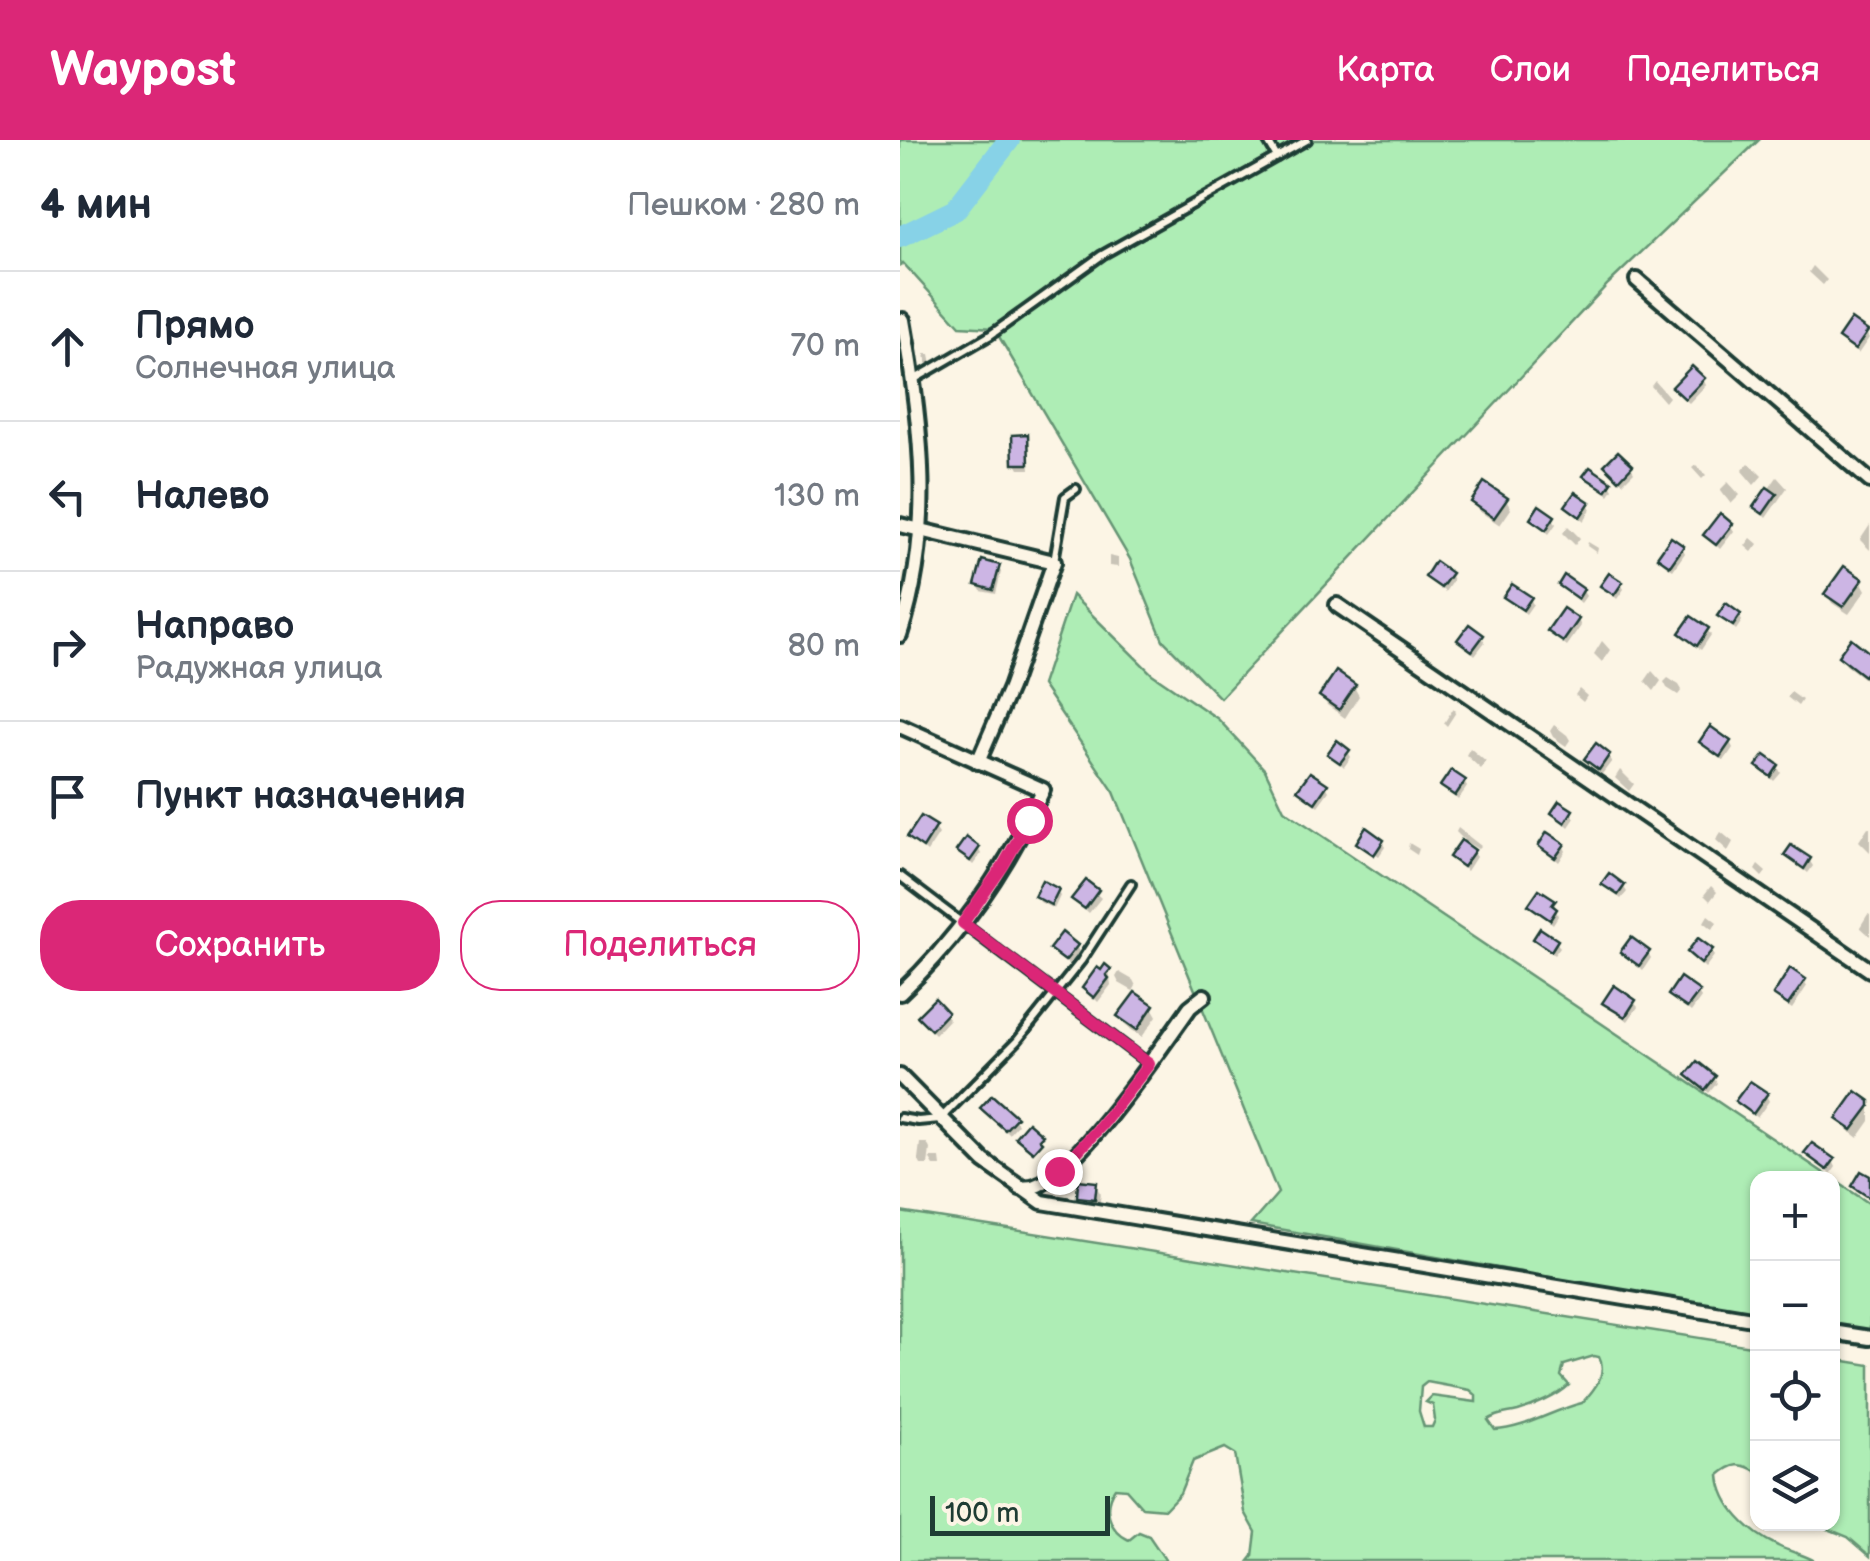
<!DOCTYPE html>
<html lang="ru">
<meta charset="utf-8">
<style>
body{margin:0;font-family:"Balsamiq Sans",sans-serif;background:#f2f2f3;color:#1f2937}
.controls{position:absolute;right:30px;bottom:30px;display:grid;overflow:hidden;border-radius:20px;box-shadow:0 2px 8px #0004}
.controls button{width:90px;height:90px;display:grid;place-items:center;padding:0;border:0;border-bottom:2px solid #e0e1e3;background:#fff;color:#1f2937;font:50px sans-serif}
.scale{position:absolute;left:30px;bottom:25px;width:180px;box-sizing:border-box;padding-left:10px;border:5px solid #1f3d34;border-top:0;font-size:28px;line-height:35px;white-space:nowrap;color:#1f3d34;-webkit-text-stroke:8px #fcf5e5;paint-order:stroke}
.stop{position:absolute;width:30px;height:30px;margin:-22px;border:8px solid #db2777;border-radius:50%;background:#fff}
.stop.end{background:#db2777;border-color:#fff;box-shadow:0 2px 10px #0008}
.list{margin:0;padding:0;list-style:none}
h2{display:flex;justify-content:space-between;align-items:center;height:130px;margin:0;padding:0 40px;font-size:42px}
h2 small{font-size:32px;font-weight:400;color:#747a83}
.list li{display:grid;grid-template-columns:65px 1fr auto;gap:30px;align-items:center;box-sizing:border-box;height:150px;padding:0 40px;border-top:2px solid #e0e1e3}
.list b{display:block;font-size:38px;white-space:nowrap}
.list p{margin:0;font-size:32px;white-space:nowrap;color:#747a83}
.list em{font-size:32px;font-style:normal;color:#747a83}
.actions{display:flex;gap:20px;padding:30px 40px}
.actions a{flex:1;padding:22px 0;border:2px solid #db2777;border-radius:40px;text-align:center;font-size:35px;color:#db2777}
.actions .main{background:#db2777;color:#fff}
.icon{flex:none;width:55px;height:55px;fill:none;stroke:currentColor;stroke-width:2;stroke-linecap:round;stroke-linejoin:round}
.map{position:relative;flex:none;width:970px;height:1421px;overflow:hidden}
header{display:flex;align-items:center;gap:60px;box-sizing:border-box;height:140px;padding:0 50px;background:#db2777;color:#fff}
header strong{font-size:48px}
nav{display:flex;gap:55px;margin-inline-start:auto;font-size:35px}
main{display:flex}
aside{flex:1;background:#fff}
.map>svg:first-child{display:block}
.green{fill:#aeedb5;stroke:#669574;stroke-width:2.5;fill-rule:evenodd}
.shadow{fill:#0003}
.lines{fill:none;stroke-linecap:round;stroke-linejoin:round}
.river{stroke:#87d2e7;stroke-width:22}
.building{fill:#ccb5e4;stroke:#1f3d34;stroke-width:2.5}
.lane-casing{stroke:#1f3d34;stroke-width:14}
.street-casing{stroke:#1f3d34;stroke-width:20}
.lane{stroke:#fcf5e5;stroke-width:6}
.street{stroke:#fcf5e5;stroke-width:12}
.route{stroke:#db2777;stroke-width:12}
</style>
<header>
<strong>Waypost</strong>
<nav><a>Карта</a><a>Слои</a><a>Поделиться</a></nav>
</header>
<main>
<aside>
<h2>4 мин<small>Пешком · 280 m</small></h2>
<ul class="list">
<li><svg class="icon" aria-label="ahead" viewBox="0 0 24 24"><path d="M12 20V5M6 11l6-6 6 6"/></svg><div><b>Прямо</b><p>Солнечная улица</p></div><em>70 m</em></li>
<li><svg class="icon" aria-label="left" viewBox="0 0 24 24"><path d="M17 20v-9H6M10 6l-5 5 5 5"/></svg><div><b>Налево</b></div><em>130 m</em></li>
<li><svg class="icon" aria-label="right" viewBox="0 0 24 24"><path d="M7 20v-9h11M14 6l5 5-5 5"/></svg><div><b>Направо</b><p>Радужная улица</p></div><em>80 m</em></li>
<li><svg class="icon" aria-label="arrive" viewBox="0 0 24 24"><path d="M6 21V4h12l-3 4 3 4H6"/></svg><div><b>Пункт назначения</b></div></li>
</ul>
<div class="actions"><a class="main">Сохранить</a><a>Поделиться</a></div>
</aside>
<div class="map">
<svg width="970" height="1421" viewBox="0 0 970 1421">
<rect width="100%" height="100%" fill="#fcf5e5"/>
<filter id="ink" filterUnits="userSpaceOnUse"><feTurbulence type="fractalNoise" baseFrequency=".01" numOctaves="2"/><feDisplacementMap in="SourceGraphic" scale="20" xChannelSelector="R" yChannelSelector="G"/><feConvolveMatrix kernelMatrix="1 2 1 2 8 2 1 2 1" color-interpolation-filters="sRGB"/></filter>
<g filter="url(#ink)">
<g class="green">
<polygon points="0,0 859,0 708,144 320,558 263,500 230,419 94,188 60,186 3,123 0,125"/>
<polygon points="172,455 252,534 318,579 365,630 384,670 970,1064 970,1194 933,1188 932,1038 858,1038 857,1174 351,1084 378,1053 214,652 142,545"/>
<path d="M0,1072l857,135v125c-15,-10 -24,-9 -38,3 2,31 31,58 59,71 12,6 25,8 37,15h-566l4,-5 3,-24 -11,-20 -10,-58 -10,-6 -32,13 -13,32 -15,16 -23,-2 -16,-18 -11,-1c-13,18 -7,42 14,52l10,-8 10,4 17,25h-266zM694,1216l5,1c9,17 -5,33 -17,46 -29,7 -58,26 -87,27l-7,-10c10,-7 18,-6 30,-9 16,-5 40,-15 51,-26l-8,-9 3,-11zM527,1242l43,8 6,5v7l-44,-6 -6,6 7,3 2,15 -3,7h-8l-5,-16 2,-24z"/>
<polygon points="933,1219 970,1225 970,1416 948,1397 916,1384 932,1384"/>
</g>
<g class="shadow">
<polygon points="913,126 927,140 923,145 909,132"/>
<polygon points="966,193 969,198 958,214 940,199"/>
<polygon points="25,214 30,214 32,224 27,225"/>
<polygon points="803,239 806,245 789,263 778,253"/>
<polygon points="755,241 769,257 765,262 751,246"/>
<polygon points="126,297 130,329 119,329 116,324"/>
<polygon points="849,323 862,336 854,345 842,331"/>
<polygon points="796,325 806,335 802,339 792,328"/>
<polygon points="731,327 734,332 723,343 710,331"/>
<polygon points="686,336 710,344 713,349 709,355"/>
<polygon points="877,337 887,348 866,378 856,367"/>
<polygon points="828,342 840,355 831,364 820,350"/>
<polygon points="606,360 611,369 600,385 579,371 574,362"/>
<polygon points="688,364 691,369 684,381 668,367"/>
<polygon points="653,378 656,384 649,394 633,379"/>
<polygon points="970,385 970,410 960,400"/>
<polygon points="668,386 680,398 675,405 663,393"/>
<polygon points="831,386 834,391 820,409 806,395"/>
<polygon points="851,398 858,404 852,412 845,406"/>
<polygon points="688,402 698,408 697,413 687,406"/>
<polygon points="782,407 785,413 773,430 763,423 760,418"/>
<polygon points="209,416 218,418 218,427 209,426"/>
<polygon points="98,427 101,432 96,454 81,451 78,445"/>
<polygon points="550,434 553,440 545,452 528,437"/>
<polygon points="961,441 966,450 949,474 932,463 927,454"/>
<polygon points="721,444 724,449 717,459 703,446"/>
<polygon points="661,445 683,451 686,456 681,463"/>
<polygon points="606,457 630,459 633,464 626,474"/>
<polygon points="839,475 842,481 836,490 820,476"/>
<polygon points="678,480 681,486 667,506 650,492"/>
<polygon points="807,490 811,495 801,510 782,494"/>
<polygon points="582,497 585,502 575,515 560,500"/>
<polygon points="702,501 710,510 702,522 694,514"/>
<polygon points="941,516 970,516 970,543 946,525"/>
<polygon points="752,531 761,541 754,551 745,541"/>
<polygon points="768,538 779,545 782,550 778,555 767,548 764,542"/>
<polygon points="454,547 459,556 445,578 427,565 422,556"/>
<polygon points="679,549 687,556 683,562 675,555"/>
<polygon points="891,552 902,560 898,566 887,557"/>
<polygon points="553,569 556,572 547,586 544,583"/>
<polygon points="654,585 667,595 670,600 666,606 653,597 650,591"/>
<polygon points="830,602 833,608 824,621 802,603"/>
<polygon points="570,608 586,622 581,629 566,615"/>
<polygon points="448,612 451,617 444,627 430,614"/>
<polygon points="708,616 712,621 702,634 687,620"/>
<polygon points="859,626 878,627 881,633 874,641"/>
<polygon points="720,630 734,644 729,651 715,638"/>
<polygon points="564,642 567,647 558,660 543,646"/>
<polygon points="426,646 429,651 418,666 400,651"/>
<polygon points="671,672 675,678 669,687 654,673"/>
<polygon points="968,687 970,688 970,712 959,701"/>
<polygon points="35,688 39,694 27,712 10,697"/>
<polygon points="558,688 581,706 578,709 568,703 576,717 567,731 552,718 564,700 556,692"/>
<polygon points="821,692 833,702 828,711 816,700"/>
<polygon points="459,702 482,702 485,707 479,716"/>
<polygon points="509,703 519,709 517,715 508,709"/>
<polygon points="663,705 666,711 659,722 641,707"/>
<polygon points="78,708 81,714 73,725 59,711"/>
<polygon points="887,715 909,720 913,726 908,733"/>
<polygon points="858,725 866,732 862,737 855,730"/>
<polygon points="186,744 201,758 189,773 174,759"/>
<polygon points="704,744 723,746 727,752 721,759"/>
<polygon points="811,746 817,752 810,761 804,755"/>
<polygon points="157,751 160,756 154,769 140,762 137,756"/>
<polygon points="654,762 658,776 653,784 631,765"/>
<polygon points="968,774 970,775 970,796 960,787"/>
<polygon points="808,775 817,782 813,789 804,782"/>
<polygon points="636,799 656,802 660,807 654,815"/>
<polygon points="176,806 179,812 169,825 152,809"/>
<polygon points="811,811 814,816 805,828 790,813"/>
<polygon points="723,812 748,813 751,818 743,830"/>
<polygon points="209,830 211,845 198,862 185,848"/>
<polygon points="219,832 233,840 236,846 233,851 219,843 216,837"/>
<polygon points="904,840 907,846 892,869 879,860 876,855"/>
<polygon points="798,853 801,858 791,872 771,855"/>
<polygon points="35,862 49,879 35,894 23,882"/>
<polygon points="734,862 738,867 728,881 705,863"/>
<polygon points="252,867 257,876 242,897 226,886 220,877"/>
<polygon points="789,935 814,938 817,943 809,953"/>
<polygon points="866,955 869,961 857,978 838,961"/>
<polygon points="970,964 970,981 958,998 945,988 939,979"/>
<polygon points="84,969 115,979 118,984 109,994"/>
<polygon points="20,1003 27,1003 30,1009 28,1025 21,1025 18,1019"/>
<polygon points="907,1014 933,1021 936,1027 931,1034"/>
<polygon points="29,1018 40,1018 41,1026 34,1026"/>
<polygon points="195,1045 201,1054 199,1067 184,1065 179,1056"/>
</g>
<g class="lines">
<polyline class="river" points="0,97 55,70 109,0"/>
</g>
<g class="building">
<polygon points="951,179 968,191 955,210 938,198"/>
<polygon points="792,226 805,238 785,259 772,247"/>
<polygon points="128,294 129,324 113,324 112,295"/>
<polygon points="718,311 733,325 719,340 704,325"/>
<polygon points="690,327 712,342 706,351 683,336"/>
<polygon points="584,342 608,358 594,378 571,362"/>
<polygon points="867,347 877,354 863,374 853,367"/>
<polygon points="675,352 690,362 680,377 665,366"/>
<polygon points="639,365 655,376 646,390 630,379"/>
<polygon points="820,373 833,384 816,405 803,395"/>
<polygon points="771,397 784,406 770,426 757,417"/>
<polygon points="82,420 100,425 93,450 75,445"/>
<polygon points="535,421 552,433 541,448 525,437"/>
<polygon points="944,426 963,439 943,467 924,454"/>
<polygon points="709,433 723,442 714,455 700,446"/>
<polygon points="664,435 684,449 678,459 658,445"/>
<polygon points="612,444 632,457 623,470 603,457"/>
<polygon points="826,463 841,474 833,486 817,476"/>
<polygon points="663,468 679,479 663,502 647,491"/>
<polygon points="791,476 809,488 797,506 779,493"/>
<polygon points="569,484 584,495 572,511 557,500"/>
<polygon points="951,498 970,513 970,528 964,536 938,516"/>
<polygon points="436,531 456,545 439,570 419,556"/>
<polygon points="810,586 831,601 820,617 799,602"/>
<polygon points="437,600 450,610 440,623 427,614"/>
<polygon points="696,603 710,614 699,630 684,619"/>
<polygon points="865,615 879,625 871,637 856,626"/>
<polygon points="551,630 566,640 555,656 540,646"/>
<polygon points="410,632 428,644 415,663 397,650"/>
<polygon points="659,661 673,670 665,683 651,673"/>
<polygon points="21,676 37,686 23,708 7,697"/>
<polygon points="466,687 484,700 474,715 456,703"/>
<polygon points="647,692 665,704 655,718 638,706"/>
<polygon points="66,697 80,707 70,721 56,711"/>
<polygon points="561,700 575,710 563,727 549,717"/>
<polygon points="891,705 911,718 904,729 884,715"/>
<polygon points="709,733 725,745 718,755 701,744"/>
<polygon points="142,740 159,749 151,765 134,756"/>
<polygon points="186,740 199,750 185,769 171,759"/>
<polygon points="639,749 656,760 652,765 657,769 650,780 628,765"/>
<polygon points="640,788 658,800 651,811 633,799"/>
<polygon points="162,792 178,805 165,821 149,809"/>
<polygon points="731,797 750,811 739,826 720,812"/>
<polygon points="798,798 813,809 801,824 787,812"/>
<polygon points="205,824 211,829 206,835 209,838 194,858 182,848 197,827 201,830"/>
<polygon points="890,828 906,839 888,865 873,855"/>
<polygon points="780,837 800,851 787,868 768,855"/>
<polygon points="714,845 736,860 725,877 702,863"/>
<polygon points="235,852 254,865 237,890 217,876"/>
<polygon points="35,858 48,872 31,890 17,876"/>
<polygon points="797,921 816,936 805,950 786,935"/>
<polygon points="850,941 868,953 853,974 835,961"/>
<polygon points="956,951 970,961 970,966 952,990 936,979"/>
<polygon points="92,955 117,977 105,990 80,968"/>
<polygon points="128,982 143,995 139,999 142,1002 133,1012 115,997"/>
<polygon points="912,1003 935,1019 927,1030 904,1013"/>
<polygon points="961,1031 970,1036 970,1058 952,1046"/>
<polygon points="178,1040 197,1042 195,1059 177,1057"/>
</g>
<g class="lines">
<g class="lane-casing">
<g id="lane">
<polyline points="367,0 377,17"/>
<polyline points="15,239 89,196 202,115 407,0"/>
<polyline points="154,421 165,357 176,349"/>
<polyline points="0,736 249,924"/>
<polyline points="0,978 18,981 40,979 117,901 181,821 231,744"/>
</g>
</g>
<g class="street-casing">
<g id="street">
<polyline points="737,140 970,341"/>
<polyline points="0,385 154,422 110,548 78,622"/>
<polyline points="437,465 970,830"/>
<path d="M0,495c34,-104 22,-208 3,-315"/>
<path d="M0,586l143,64c-35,75 -82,146 -143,203"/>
<polyline points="0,936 84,1021 142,1062 858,1180"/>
<path d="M120,1048c5,-1 10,0 15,-2 40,-12 128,-141 155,-179l14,-11"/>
<polyline points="932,1192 970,1198"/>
</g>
</g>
<use href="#lane" class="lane"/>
<use href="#street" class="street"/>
</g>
</g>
<g class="lines" filter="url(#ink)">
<polyline class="route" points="129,680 103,726 63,783 249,924 201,986 159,1031"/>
</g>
</svg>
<div class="controls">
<button>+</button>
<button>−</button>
<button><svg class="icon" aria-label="locate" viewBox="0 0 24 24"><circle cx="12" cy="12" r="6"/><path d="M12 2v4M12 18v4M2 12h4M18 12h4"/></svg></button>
<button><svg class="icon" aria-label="layers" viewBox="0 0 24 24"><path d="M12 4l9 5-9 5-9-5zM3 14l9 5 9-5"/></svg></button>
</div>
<div class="scale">100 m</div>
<div class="stop" style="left:129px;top:680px"></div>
<div class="stop end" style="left:159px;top:1031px"></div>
</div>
</main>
